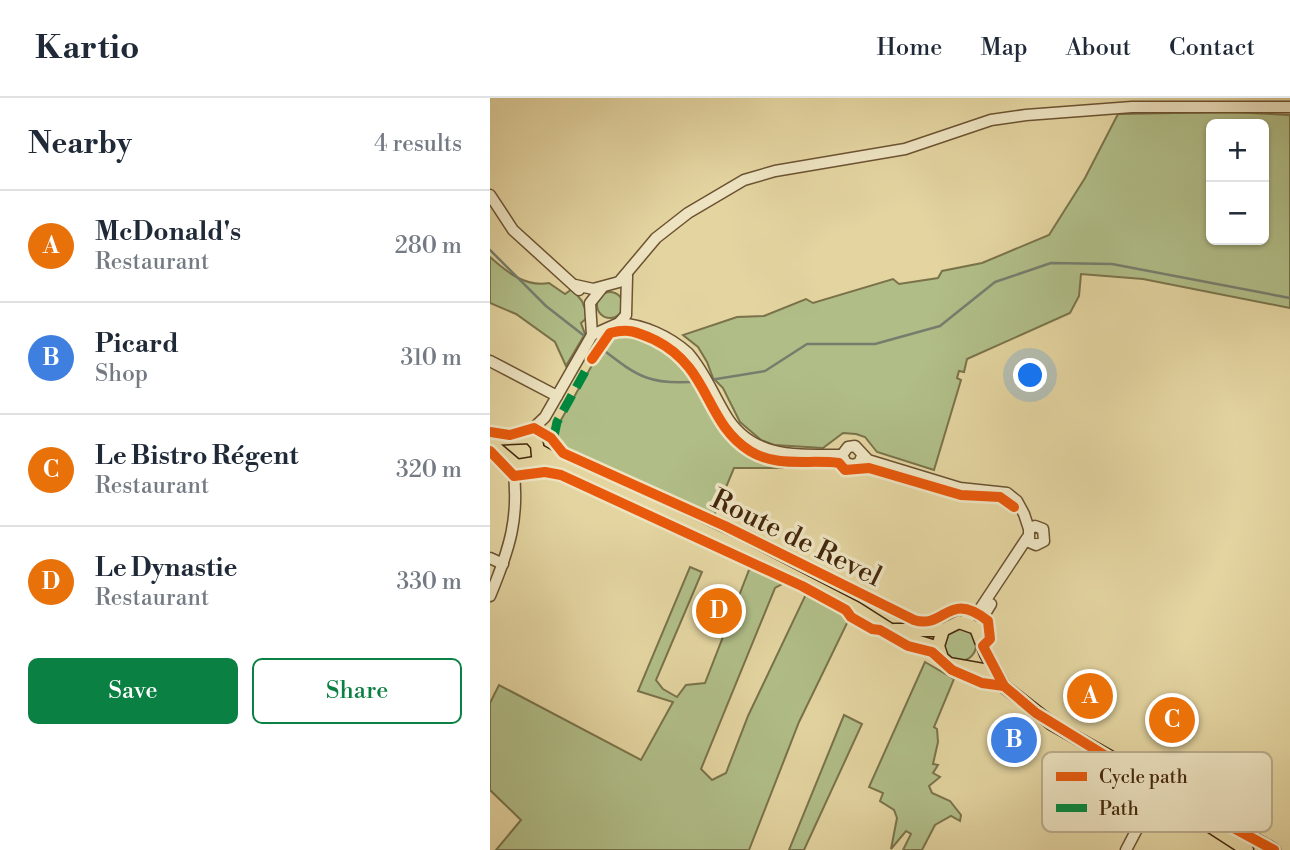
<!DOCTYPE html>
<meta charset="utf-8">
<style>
body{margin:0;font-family:"Libre Bodoni",serif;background:#f6f6f7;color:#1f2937}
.controls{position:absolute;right:21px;top:21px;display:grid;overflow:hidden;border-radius:10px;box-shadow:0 2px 5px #0004}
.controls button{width:63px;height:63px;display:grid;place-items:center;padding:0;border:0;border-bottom:2px solid #e0e1e3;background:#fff;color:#1f2937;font:35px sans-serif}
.you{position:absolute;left:541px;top:278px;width:24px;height:24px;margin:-18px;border:5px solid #fff;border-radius:50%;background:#1a73e8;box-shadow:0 0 0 10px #1a73e833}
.badge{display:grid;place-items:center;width:46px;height:46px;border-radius:50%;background:#0b8043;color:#fff;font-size:23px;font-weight:700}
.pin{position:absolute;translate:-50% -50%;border:4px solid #fff;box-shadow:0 2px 7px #0006}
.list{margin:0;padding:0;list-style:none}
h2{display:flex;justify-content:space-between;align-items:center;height:91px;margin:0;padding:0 28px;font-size:30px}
h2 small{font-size:23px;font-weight:400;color:#747a83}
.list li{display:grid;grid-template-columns:46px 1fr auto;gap:21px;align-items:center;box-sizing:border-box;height:112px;padding:0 28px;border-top:2px solid #e0e1e3}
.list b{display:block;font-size:26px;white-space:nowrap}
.list p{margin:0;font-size:23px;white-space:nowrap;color:#747a83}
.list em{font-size:23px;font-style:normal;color:#747a83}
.actions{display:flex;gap:14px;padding:21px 28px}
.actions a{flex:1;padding:16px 0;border:2px solid #0b8043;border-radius:10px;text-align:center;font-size:24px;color:#0b8043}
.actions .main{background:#0b8043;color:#fff}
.map{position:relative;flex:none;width:800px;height:752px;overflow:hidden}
header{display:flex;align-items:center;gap:42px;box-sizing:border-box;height:98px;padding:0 35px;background:#fff;border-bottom:2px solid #e0e1e3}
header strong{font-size:33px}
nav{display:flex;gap:38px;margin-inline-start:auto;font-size:24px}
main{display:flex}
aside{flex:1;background:#fff}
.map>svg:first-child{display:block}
.green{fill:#b0bd87;stroke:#7a724a;stroke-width:2;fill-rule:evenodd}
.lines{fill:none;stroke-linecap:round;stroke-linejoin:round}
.stream{stroke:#767d6d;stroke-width:2.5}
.minor-casing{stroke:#6c5231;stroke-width:13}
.major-casing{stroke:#44270c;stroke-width:15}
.minor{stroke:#ede3c1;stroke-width:10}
.major{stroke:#e3d4a0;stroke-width:12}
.quiet{stroke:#00873e;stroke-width:9;stroke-dasharray:18 9;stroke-linecap:butt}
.cycleway-casing{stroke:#ede3c1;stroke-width:15}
.cycleway{stroke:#e8590c;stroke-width:10}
.labels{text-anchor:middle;stroke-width:7;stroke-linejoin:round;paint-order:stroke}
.street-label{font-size:28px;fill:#44270c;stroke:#ede3c1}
.key{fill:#ede3c1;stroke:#baab8b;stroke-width:2}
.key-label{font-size:19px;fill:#44270c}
</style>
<header>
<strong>Kartio</strong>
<nav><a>Home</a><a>Map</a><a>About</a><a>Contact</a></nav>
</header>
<main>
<aside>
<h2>Nearby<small>4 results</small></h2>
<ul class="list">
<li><span class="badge" style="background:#e8710a">A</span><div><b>McDonald's</b><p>Restaurant</p></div><em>280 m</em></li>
<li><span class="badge" style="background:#3f7fe0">B</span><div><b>Picard</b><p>Shop</p></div><em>310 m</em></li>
<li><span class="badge" style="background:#e8710a">C</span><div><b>Le Bistro Régent</b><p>Restaurant</p></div><em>320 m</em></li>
<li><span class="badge" style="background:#e8710a">D</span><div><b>Le Dynastie</b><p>Restaurant</p></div><em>330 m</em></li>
</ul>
<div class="actions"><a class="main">Save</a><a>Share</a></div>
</aside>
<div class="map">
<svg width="800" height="752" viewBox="0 0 800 752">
<rect width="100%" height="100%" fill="#e3d4a0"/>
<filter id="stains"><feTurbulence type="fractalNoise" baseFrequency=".00286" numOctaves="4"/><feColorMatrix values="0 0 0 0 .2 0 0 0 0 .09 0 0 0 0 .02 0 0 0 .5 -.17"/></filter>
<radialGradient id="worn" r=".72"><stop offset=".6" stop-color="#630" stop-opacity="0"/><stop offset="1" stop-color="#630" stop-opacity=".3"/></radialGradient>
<g class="green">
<path d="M740,14l60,3v193l-147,-29 -62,-5 -2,22 -9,17 -103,46 -3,13 -5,-1 -2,7 4,2 -27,90 -57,-18 -12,-15 -9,-3 -13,-1 -20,15 -49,-3 -13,-5 -21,-18 -17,-34 -10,-10 -6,-16 -9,-15 -15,-12 54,-18 27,-1 42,-17 7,4 80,-24 6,5 39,-6 4,-7 40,-8 67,-28 36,-57 33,-64zM721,26h53v116h-53z"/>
<path d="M0,159c18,16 35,30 59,26l16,11 7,-5 10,12 6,16 -7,6 4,11 -19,32 -11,-24 -39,-28 -26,-11z"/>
<circle cx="120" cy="207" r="13"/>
<path d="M139,233c20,8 48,18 60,36 38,56 20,77 95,101h-50l-20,48 -152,-68 -6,-12 1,-9 51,-90z"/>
<polygon points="200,469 212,474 166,582 173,591 187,599 196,587 215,585 259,472 264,470 294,485 285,490 211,671 222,682 236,675 258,618 316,496 360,519 309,624 259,752 6,752 31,722 0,692 0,605 9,587 151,662 183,604 148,593"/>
<circle cx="470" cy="547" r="16"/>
<polygon points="435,564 464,581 444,629 447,631 448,644 443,666 448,667 443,675 450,679 439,688 442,695 460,703 471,717 470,723 461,718 445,727 432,752 413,752 421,736 416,733 401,751 407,720 404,712 390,703 393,695 379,689"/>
<polygon points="354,617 372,626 314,752 299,752"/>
</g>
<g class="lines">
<g class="stream">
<polyline points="0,152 56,208 97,240"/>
<path d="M103,244c43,33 53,45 110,39"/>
<polyline points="220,282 275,273 317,246 385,246 450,228 505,184 561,165 622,166 800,200"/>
</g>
<g class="minor-casing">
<g id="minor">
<polyline points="0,97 23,132 89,192"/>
<polyline points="85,187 103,191 129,184 166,140 198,115 254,82 285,73 415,51 501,22 536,17 642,9 800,9"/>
<path d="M129,225c25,2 50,13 69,30 16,18 25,41 37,61 26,45 72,41 117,41"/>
<polyline points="102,237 129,225 136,217 137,178"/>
<polyline points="0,263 67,298"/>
<polyline points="35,338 55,319 102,237 100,205 112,190"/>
<polyline points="372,358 369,365 363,367 356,365 352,357 358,349 365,348 378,362 470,390 517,395 527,403 534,416 539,431 539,444 546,447 554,443 553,431 545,428 539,431"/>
<polyline points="0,460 13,466"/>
<path d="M0,498c20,-48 30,-79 23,-132"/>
<polyline points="472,524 488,514 537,440"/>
<polyline points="491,536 493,519 501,506"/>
<polyline points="636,752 667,693"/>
</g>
</g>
<g class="major-casing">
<g id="major">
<polyline points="0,341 40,339 47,347 48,358"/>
<polyline points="0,345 27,368 45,365 90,377"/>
<polyline points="48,352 93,377 248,449 366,510 410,538 442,548 449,554"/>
<polyline points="404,532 453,532"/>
<polyline points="514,588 496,556 486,530 469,524 453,532 448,548 452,560 459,566 493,572 562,626 784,752"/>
<polyline points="672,697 757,752"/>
</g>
</g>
<use href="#minor" class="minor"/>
<use href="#major" class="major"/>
<polyline class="quiet" points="64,338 67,324 102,261"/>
<g class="cycleway-casing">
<g id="cycleway">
<path d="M102,261l18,-26c19,-5 27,-1 45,7 56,28 49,82 95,111 27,17 60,8 89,12l6,7 24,-2 92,27 39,2 14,10"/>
<path d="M0,334l20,3 24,-7 17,10 12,15 162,73 189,94c31,10 34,-31 74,1l2,18 -7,7 21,40 32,27 104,64 134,73"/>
<polyline points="0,353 24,378 55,374 71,377 312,488 356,512 361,519 382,531 390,532 418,548 442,554 462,572 492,585 514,588"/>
</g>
</g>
<use href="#cycleway" class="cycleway"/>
</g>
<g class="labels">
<g class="street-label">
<text transform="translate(307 439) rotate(26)" y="10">Route de Revel</text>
</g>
</g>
<rect x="552" y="654" width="230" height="80" rx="10" class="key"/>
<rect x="566" y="674" width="31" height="9" fill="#e8590c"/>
<rect x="566" y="706" width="31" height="8" fill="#00873e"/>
<g class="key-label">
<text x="609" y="685">Cycle path</text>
<text x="609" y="717">Path</text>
</g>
<rect width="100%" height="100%" filter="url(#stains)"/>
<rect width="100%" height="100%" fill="url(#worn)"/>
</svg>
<div class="controls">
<button>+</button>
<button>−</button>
</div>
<div class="you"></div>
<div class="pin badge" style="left:600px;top:598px;background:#e8710a">A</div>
<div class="pin badge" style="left:524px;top:642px;background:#3f7fe0">B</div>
<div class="pin badge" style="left:682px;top:622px;background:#e8710a">C</div>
<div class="pin badge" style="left:229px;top:513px;background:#e8710a">D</div>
</div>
</main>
